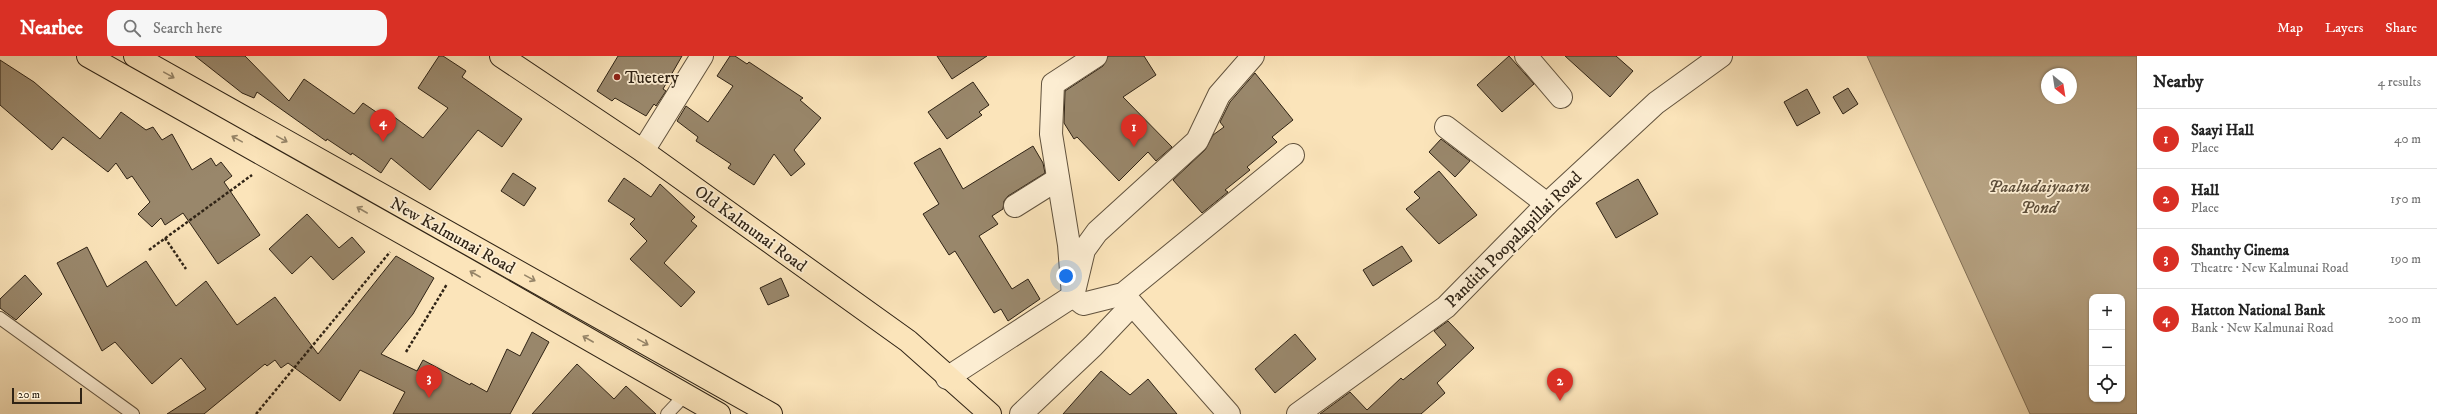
<!DOCTYPE html>
<meta charset="utf-8">
<style>
body{margin:0;font-family:"IM FELL DW Pica",serif;background:#f6f6f6;color:#222}
.controls{position:absolute;right:12px;bottom:12px;display:grid;overflow:hidden;border-radius:8px;box-shadow:0 1px 3px #0004}
.controls button{width:36px;height:36px;display:grid;place-items:center;padding:0;border:0;border-bottom:1px solid #e0e0e0;background:#fff;color:#222;font:20px sans-serif}
.compass{position:absolute;left:2041px;top:12px;width:36px;height:36px;border-radius:50%;background:#fff;box-shadow:0 1px 3px #0004;rotate:150deg}
.scale{position:absolute;left:12px;bottom:10px;width:70px;box-sizing:border-box;padding-left:4px;border:2px solid #2f2315;border-top:0;font-size:11px;line-height:14px;white-space:nowrap;color:#2f2315;-webkit-text-stroke:3px #fcedd2;paint-order:stroke}
.you{position:absolute;left:1066px;top:220px;width:14px;height:14px;margin:-10px;border:3px solid #fff;border-radius:50%;background:#1a73e8;box-shadow:0 0 0 6px #1a73e833}
.badge{display:grid;place-items:center;width:26px;height:26px;border-radius:50%;background:#d93025;color:#fff;font-size:13px;font-weight:700}
.pin{position:absolute;translate:-50% -33px;filter:drop-shadow(0 1px 2px #0008)}
.pin::after{content:'';position:absolute;top:21px;width:14px;height:12px;background:inherit;clip-path:polygon(0 0,100% 0,50% 100%)}
.list{margin:0;padding:0;list-style:none}
h2{display:flex;justify-content:space-between;align-items:center;height:52px;margin:0;padding:0 16px;font-size:17px}
h2 small{font-size:13px;font-weight:400;color:#767676}
.list li{display:grid;grid-template-columns:26px 1fr auto;gap:12px;align-items:center;box-sizing:border-box;height:60px;padding:0 16px;border-top:1px solid #e0e0e0}
.list b{display:block;font-size:15px;white-space:nowrap}
.list p{margin:0;font-size:13px;white-space:nowrap;color:#767676}
.list em{font-size:13px;font-style:normal;color:#767676}
.icon{flex:none;width:22px;height:22px;fill:none;stroke:currentColor;stroke-width:2;stroke-linecap:round;stroke-linejoin:round}
.map{position:relative;flex:none;width:2137px;height:358px;overflow:hidden}
header{display:flex;align-items:center;gap:24px;box-sizing:border-box;height:56px;padding:0 20px;background:#d93025;color:#fff}
header strong{font-size:19px}
nav{display:flex;gap:22px;margin-inline-start:auto;font-size:14px}
.search{width:280px;height:36px;background:#f6f6f6;display:flex;align-items:center;gap:10px;box-sizing:border-box;padding:0 14px;border-radius:12px;color:#767676;font-size:15px}
main{display:flex}
aside{flex:1;background:#fff}
.map>svg:first-child{display:block}
.water{fill:#b6a282;stroke:#806f56;fill-rule:evenodd}
.building{fill:#99876b;stroke:#2f2315}
.lines{fill:none;stroke-linecap:round;stroke-linejoin:round}
.lane-casing{stroke:#62533e;stroke-width:14}
.street-casing{stroke:#62533e;stroke-width:24}
.primary-casing{stroke:#2f2315;stroke-width:24}
.highway-casing{stroke:#2f2315;stroke-width:24}
.path{stroke:#2f2315;stroke-width:2.5;stroke-dasharray:3 2;stroke-linecap:butt}
.lane{stroke:#fcedd2;stroke-width:12}
.street{stroke:#fcedd2;stroke-width:22}
.primary{stroke:#fbe4ba;stroke-width:22}
.highway{stroke:#fbe4ba;stroke-width:22}
.oneway{stroke:#958468}
.poi-dot{fill:#8f2418;stroke:#fcedd2;stroke-width:1.5}
.labels{text-anchor:middle;stroke-width:3.5;stroke-linejoin:round;paint-order:stroke}
.poi-label{font-size:17px;fill:#2f2315;stroke:#fcedd2;text-anchor:start}
.street-label{font-size:17px;fill:#2f2315;stroke:#fcedd2}
.water-label{font-size:18px;font-style:italic;fill:#5e4f3b;stroke:#fcedd2}
</style>
<header>
<strong>Nearbee</strong>
<div class="search"><svg class="icon" aria-label="search" viewBox="0 0 24 24"><circle cx="10" cy="10" r="6"/><path d="M15 15l6 6"/></svg>Search here</div>
<nav><a>Map</a><a>Layers</a><a>Share</a></nav>
</header>
<main>
<div class="map">
<svg width="2137" height="358" viewBox="0 0 2137 358">
<rect width="100%" height="100%" fill="#fbe4ba"/>
<filter id="stains"><feTurbulence type="fractalNoise" baseFrequency=".005" numOctaves="4"/><feColorMatrix values="0 0 0 0 .2 0 0 0 0 .09 0 0 0 0 .02 0 0 0 .5 -.17"/></filter>
<radialGradient id="worn" r=".72"><stop offset=".6" stop-color="#630" stop-opacity="0"/><stop offset="1" stop-color="#630" stop-opacity=".3"/></radialGradient>
<path class="water" d="M1867,0h270v358h-107zM2047,18h24v24h-24zM2092,241h30v102h-30z"/>
<g class="building">
<polygon points="195,0 245,0 289,45 304,23 354,58 363,47 382,60 386,55 423,82 448,52 418,32 439,0 443,0 466,15 462,21 522,63 502,91 478,74 430,134 391,102 381,117 352,97 351,99 327,83 326,85 257,36 254,42 242,37"/>
<polygon points="618,0 682,0 663,33 666,35 656,50 654,48 646,60 615,42 612,45 597,35"/>
<polygon points="730,0 735,0 747,8 749,6 803,42 800,44 821,62 794,94 805,108 791,120 774,98 754,129 728,112 731,108 696,85 698,81 677,65 686,50 708,66 733,30 717,20"/>
<polygon points="937,0 987,0 952,23"/>
<polygon points="1108,0 1144,0 1156,19 1123,41 1172,91 1156,105 1148,96 1119,125 1077,81 1074,83 1064,67 1065,35 1103,10"/>
<polygon points="1509,0 1534,28 1502,56 1477,29"/>
<polygon points="1565,0 1616,0 1633,15 1610,41"/>
<polygon points="0,4 34,26 100,83 121,56 146,74 153,71 162,84 172,78 192,114 211,102 216,110 221,106 232,120 224,126 260,179 218,208 183,157 165,169 161,162 152,171 138,158 150,146 132,120 127,123 116,107 108,116 63,81 52,94 0,49"/>
<polygon points="1255,17 1293,64 1272,81 1277,86 1247,111 1250,114 1225,134 1228,136 1202,157 1173,124 1205,94 1213,79 1224,71 1220,66 1230,46"/>
<polygon points="973,26 989,49 979,56 982,59 947,83 928,56"/>
<polygon points="1848,32 1858,48 1843,58 1833,41"/>
<polygon points="1807,33 1820,57 1797,70 1784,46"/>
<polygon points="1441,83 1470,105 1455,121 1429,96"/>
<polygon points="1033,90 1043,107 1045,117 1008,140 1004,145 1003,153 992,160 998,168 979,180 1012,233 1028,223 1040,243 1008,265 1001,253 994,257 955,195 949,199 923,158 939,148 914,107 940,92 963,133"/>
<polygon points="1439,115 1477,159 1439,188 1406,153 1420,142 1414,136"/>
<polygon points="513,117 536,132 524,150 501,135"/>
<polygon points="624,122 651,141 660,128 695,161 691,165 697,170 664,207 695,236 681,251 630,203 647,185 630,168 635,163 608,145"/>
<polygon points="1638,123 1658,158 1616,182 1596,147"/>
<polygon points="307,158 339,192 352,181 365,196 333,224 311,200 292,218 269,193"/>
<polygon points="1402,190 1412,205 1373,230 1363,214"/>
<polygon points="87,191 107,231 146,205 176,250 206,225 237,269 275,241 318,298 396,200 434,222 413,258 381,298 417,315 423,304 470,329 471,327 487,336 507,293 520,300 532,276 549,286 510,358 393,358 405,336 360,314 340,345 288,307 281,312 275,304 267,310 265,308 204,358 167,358 206,333 181,302 152,328 115,286 102,295 57,207"/>
<polygon points="25,219 42,238 16,264 0,252 0,243"/>
<polygon points="781,222 789,240 768,249 760,232"/>
<polygon points="1448,265 1474,292 1437,327 1445,337 1421,358 1320,358 1350,336 1367,354 1401,322 1403,324 1446,289 1434,275"/>
<polygon points="1295,278 1316,303 1275,337 1255,313"/>
<polygon points="577,308 614,343 626,330 656,358 532,358"/>
<polygon points="1101,315 1130,339 1148,323 1177,358 1063,358"/>
</g>
<g class="lines">
<g class="lane-casing">
<g id="lane">
<polyline points="0,262 133,358"/>
<polyline points="667,358 685,339"/>
</g>
</g>
<g class="street-casing">
<g id="street">
<polyline points="1096,0 1053,28 1051,78 1069,189 1073,240 1084,194 1097,176 1197,85 1219,39 1253,0"/>
<polyline points="1526,0 1561,41"/>
<polyline points="1446,71 1547,148"/>
<polyline points="643,95 702,0"/>
<polyline points="1015,150 1058,123"/>
<polyline points="1123,238 1229,358"/>
<polyline points="947,322 1073,240 1083,248 1123,238 1293,99"/>
<polyline points="1021,358 1093,290 1132,249"/>
<polyline points="1298,358 1446,251 1547,148 1656,47 1721,0"/>
</g>
</g>
<g class="primary-casing">
<polyline id="primary" points="501,0 643,95 908,285 990,358"/>
</g>
<g class="highway-casing">
<g id="highway">
<polyline points="88,0 459,209 719,358"/>
<polyline points="135,0 771,358"/>
</g>
</g>
<g class="path">
<polyline points="165,182 186,213"/>
<polyline points="149,194 252,119"/>
<polyline points="406,296 447,228"/>
<polyline points="256,358 390,196"/>
</g>
<use href="#lane" class="lane"/>
<use href="#street" class="street"/>
<use href="#primary" class="primary"/>
<use href="#highway" class="highway"/>
</g>
<defs><path id="oneway-shaft" d="M-6 0H5M1.5-3L5.5 0L1.5 3" fill="none" stroke-width="1.6" stroke-linecap="round" stroke-linejoin="round"/></defs>
<g class="oneway">
<use href="#oneway-shaft" transform="translate(169 19) rotate(29)"/>
<use href="#oneway-shaft" transform="translate(237 83) rotate(-151)"/>
<use href="#oneway-shaft" transform="translate(282 83) rotate(29)"/>
<use href="#oneway-shaft" transform="translate(362 154) rotate(-150)"/>
<use href="#oneway-shaft" transform="translate(475 218) rotate(-150)"/>
<use href="#oneway-shaft" transform="translate(530 222) rotate(29)"/>
<use href="#oneway-shaft" transform="translate(588 283) rotate(-150)"/>
<use href="#oneway-shaft" transform="translate(643 286) rotate(29)"/>
</g>
<circle class="poi-dot" cx="617" cy="21" r="4"/>
<g class="labels">
<g class="poi-label">
<text x="625" y="27">Tuetery</text>
</g>
<g class="street-label">
<text transform="translate(751 172) rotate(36)" y="6">Old Kalmunai Road</text>
<text transform="translate(453 179) rotate(29)" y="6">New Kalmunai Road</text>
<text transform="translate(1513 183) rotate(-45)" y="6">Pandith Poopalapillai Road</text>
</g>
<g class="water-label">
<text x="2039" y="136">Paaludaiyaaru<tspan x="2039" dy="21">Pond</tspan></text>
</g>
</g>
<rect width="100%" height="100%" filter="url(#stains)"/>
<rect width="100%" height="100%" fill="url(#worn)"/>
</svg>
<div class="controls">
<button>+</button>
<button>−</button>
<button><svg class="icon" aria-label="locate" viewBox="0 0 24 24"><circle cx="12" cy="12" r="6"/><path d="M12 2v4M12 18v4M2 12h4M18 12h4"/></svg></button>
</div>
<svg class="compass" viewBox="-18 -18 36 36"><path d="M0-13l5 13h-10z" fill="#e53935"/><path d="M0 13l5-13h-10z" fill="#767676"/></svg>
<div class="scale">20 m</div>
<div class="you"></div>
<div class="pin badge" style="left:1134px;top:91px">1</div>
<div class="pin badge" style="left:1560px;top:345px">2</div>
<div class="pin badge" style="left:429px;top:342px">3</div>
<div class="pin badge" style="left:383px;top:86px">4</div>
</div>
<aside>
<h2>Nearby<small>4 results</small></h2>
<ul class="list">
<li><span class="badge">1</span><div><b>Saayi Hall</b><p>Place</p></div><em>40 m</em></li>
<li><span class="badge">2</span><div><b>Hall</b><p>Place</p></div><em>150 m</em></li>
<li><span class="badge">3</span><div><b>Shanthy Cinema</b><p>Theatre · New Kalmunai Road</p></div><em>190 m</em></li>
<li><span class="badge">4</span><div><b>Hatton National Bank</b><p>Bank · New Kalmunai Road</p></div><em>200 m</em></li>
</ul>
</aside>
</main>
